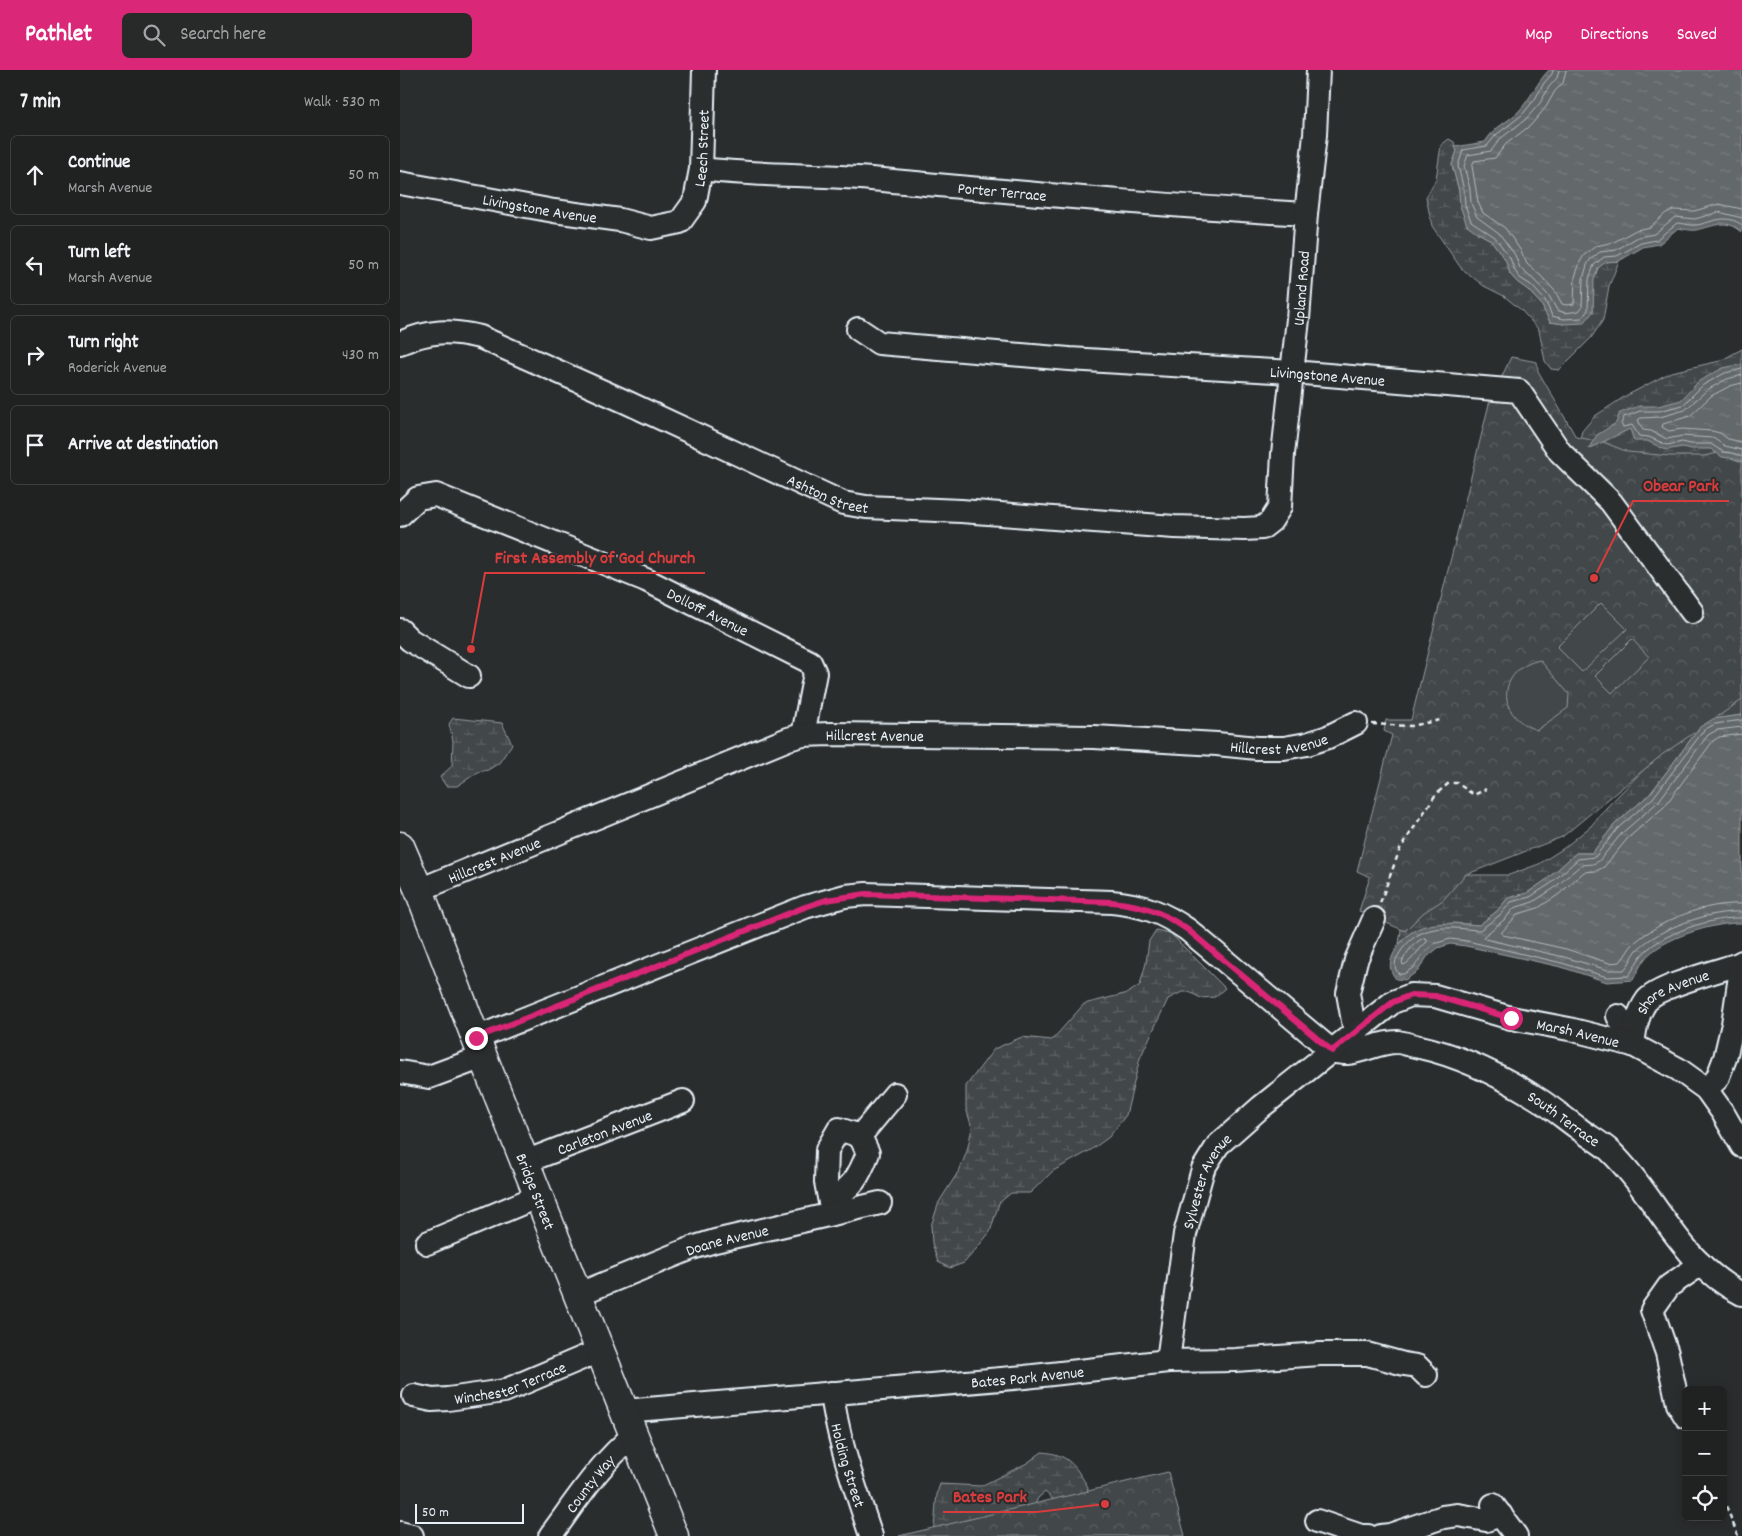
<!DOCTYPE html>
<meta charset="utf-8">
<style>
body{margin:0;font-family:Dekko,sans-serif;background:#282a2a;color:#f1f3f6}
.controls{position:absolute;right:15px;bottom:15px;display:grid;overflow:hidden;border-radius:8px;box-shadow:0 2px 12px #0003}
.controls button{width:45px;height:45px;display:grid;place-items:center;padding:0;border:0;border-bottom:1px solid #3d3f40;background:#202222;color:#f1f3f6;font:25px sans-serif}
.scale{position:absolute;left:15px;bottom:12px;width:109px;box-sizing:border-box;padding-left:5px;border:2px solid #e8f1f8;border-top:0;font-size:14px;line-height:18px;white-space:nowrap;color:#e8f1f8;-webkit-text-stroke:4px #2a2d2e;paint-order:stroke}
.stop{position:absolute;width:15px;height:15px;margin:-11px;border:4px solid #db2777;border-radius:50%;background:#fff}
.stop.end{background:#db2777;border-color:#fff;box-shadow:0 1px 5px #0008}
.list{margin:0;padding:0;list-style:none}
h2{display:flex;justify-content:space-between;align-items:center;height:65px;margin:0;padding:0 20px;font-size:21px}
h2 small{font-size:16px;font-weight:400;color:#a2a4a5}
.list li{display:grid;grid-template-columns:32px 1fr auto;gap:15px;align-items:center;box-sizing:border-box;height:80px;margin:0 10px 10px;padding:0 10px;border:1px solid #3d3f40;border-radius:8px}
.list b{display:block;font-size:19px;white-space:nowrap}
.list p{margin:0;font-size:16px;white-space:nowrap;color:#a2a4a5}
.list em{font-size:16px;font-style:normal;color:#a2a4a5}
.icon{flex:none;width:28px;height:28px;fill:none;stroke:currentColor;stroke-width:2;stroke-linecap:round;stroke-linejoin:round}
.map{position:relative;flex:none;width:1342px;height:1466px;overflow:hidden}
header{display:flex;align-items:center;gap:30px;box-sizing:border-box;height:70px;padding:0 25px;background:#db2777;color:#fff}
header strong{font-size:24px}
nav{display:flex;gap:28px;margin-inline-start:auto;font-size:18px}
.search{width:350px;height:45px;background:#282a2a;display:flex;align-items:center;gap:12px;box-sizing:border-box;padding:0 18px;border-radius:8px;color:#a2a4a5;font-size:19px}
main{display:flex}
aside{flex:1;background:#202222}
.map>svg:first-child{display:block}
.wetland{fill:url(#wetland-marsh);stroke:#959ca0}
.park{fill:url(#park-crowns);stroke:#959ca0}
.pitch{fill:#424648;stroke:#959ca0}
.water{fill:url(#water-ripples);stroke:#989fa3}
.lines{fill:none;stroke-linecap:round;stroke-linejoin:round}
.shore{stroke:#b3bac0;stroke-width:1}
.minor-casing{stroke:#e8f1f8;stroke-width:26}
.major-casing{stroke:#e8f1f8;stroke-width:31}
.path{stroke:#e8f1f8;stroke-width:2.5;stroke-dasharray:5 4;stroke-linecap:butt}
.minor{stroke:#2a2d2e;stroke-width:22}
.major{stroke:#2a2d2e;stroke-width:28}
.route{stroke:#db2777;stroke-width:6}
.labels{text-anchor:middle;stroke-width:4;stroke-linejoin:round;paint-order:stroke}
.street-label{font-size:16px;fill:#e8f1f8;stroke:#2a2d2e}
.leader{fill:none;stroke:#d83c3d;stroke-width:2}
.callout-dot{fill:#d83c3d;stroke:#2a2d2e;stroke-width:2}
.callout-label{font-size:18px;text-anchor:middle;font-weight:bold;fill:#d83c3d;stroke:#2a2d2e;stroke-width:4;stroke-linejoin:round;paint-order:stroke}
</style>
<header>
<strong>Pathlet</strong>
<div class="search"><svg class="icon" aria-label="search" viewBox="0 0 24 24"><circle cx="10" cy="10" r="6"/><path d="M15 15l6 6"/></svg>Search here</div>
<nav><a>Map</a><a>Directions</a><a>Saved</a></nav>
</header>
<main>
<aside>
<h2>7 min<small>Walk · 530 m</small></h2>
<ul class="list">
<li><svg class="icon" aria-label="ahead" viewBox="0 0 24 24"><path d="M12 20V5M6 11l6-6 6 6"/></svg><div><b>Continue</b><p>Marsh Avenue</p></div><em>50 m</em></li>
<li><svg class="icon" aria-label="left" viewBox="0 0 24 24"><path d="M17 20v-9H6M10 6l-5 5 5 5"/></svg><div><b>Turn left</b><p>Marsh Avenue</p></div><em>50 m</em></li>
<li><svg class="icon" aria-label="right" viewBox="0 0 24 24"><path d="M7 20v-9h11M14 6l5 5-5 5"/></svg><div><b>Turn right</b><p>Roderick Avenue</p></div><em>430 m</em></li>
<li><svg class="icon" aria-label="arrive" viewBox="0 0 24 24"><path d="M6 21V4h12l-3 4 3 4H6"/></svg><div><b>Arrive at destination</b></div></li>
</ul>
</aside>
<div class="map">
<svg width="1342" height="1466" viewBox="0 0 1342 1466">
<defs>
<pattern id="wetland-marsh" width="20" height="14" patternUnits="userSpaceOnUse" patternTransform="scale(1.25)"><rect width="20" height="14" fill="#424648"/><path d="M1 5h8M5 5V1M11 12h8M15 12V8" fill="none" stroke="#5d6163"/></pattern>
<pattern id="park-crowns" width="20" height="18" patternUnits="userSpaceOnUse" patternTransform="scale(1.25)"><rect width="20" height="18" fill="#424648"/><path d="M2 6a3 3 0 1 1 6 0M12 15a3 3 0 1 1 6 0" fill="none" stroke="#5d6163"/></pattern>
<pattern id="water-ripples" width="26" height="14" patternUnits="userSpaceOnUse" patternTransform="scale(1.25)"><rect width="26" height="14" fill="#63686b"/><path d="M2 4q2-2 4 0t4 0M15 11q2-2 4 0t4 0" fill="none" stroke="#797e81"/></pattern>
</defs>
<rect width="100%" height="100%" fill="#2a2d2e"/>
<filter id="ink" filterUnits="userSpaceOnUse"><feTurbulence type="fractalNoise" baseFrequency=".02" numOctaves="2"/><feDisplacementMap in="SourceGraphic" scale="10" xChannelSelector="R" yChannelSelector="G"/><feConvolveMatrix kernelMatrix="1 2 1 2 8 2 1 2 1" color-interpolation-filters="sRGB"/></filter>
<g filter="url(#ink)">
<g class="wetland">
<path d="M1049,69l5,3 3,9 -5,14 7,26 1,15 18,27 13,7 15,21 4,13 7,8 10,7 14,15 9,18 14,2 29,-12c0,-15 -4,-46 14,-50 4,-1 8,-1 12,-1l-10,25 -6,34 -12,18 -32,32 -8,-1 -6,-8 -6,-31 -18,-20 -17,-14 -20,-10 -23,-18 -29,-42 -6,-29 10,-18 5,-34z"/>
<polygon points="1342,279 1342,428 1179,372 1182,361 1195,346 1224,327 1271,302 1320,291"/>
<polygon points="1342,625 1342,645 1313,649 1300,657 1250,724 1215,754 1192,783 1176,783 1146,810 1127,823 1108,828 1097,841 1079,855 1053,853 1012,862 999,874 1002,853 1046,798 1072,805 1109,805 1139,794 1164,778 1191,756 1206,738 1261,682"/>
<polygon points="53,648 102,653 112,674 99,693 88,700 78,702 57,716 46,716 40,707 52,696 53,671 49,654"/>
<polygon points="756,860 770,863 825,918 815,927 801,928 789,922 782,922 768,929 740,988 726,1045 709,1067 691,1080 653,1101 630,1123 611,1123 599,1133 590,1162 572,1184 564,1193 550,1198 538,1192 532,1173 531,1156 539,1132 560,1099 567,1081 572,1058 566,1038 566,1016 594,979 622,967 652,970 684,934 728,923 740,915 746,893 749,871"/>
<path d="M642,1382c27,2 33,14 46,35l-2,13 -24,7 -17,-15 -7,6 -16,33 -91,5c7,-17 2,-35 9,-52l41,2 46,-23z"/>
</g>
<g class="park">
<polygon points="1111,287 1137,292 1138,301 1176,367 1203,372 1228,382 1270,386 1304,386 1342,378 1342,630 1263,684 1162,767 1065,805 1043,830 1023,843 1005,861 959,841 970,807 957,801 992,665 984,661 986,650 1011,650 1089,334"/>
<polygon points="768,1402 785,1466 499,1466"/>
</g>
<g class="pitch">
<polygon points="1201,533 1227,559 1182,602 1157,577"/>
<polygon points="1232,569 1249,587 1212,623 1195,606"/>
<path d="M1140,590l29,34 -1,14 -31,22c-42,-13 -40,-61 3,-70z"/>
</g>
<g class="water">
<path d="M1149,0h193v162c-16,-14 -27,-6 -45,-2 -6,1 -13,-1 -19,-2l-19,16 -16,3 -24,14 -13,1 -8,6 -4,12 -1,32 -9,11 -20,1 -14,-2 -9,-18 -14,-15 -10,-7 -7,-8 -4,-13 -15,-21 -13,-7 -11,-8 -7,-19 -1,-15 -7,-26 5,-14 -2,-4 30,-5c11,-17 22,-19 34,-31 12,-13 18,-29 30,-41z"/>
<polygon points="1342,294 1342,392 1331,388 1322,387 1311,379 1291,379 1282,377 1266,380 1247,371 1234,371 1230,359 1188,379 1197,365 1216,353 1220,343 1239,336 1258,336 1281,330 1299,311 1323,298"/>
<path d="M1342,645v208c-26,-1 -82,15 -98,37 -4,6 -8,14 -11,20l-26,2 -46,-15 -95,-21 -16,-2 -12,4 -11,9 -9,14 -13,9 -9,-1c-8,-10 -7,-17 -1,-28 19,-34 51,-28 84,-26l18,-14 11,-13 19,-5 19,-13 30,-27h16l23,-29 35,-30 50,-67 13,-8z"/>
</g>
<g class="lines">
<g class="shore">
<path d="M1153,0l-1,4 -8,9 -9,16 -13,16 -26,20 -9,11 -24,4 -5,16 6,24 1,15 6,16 24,16 15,21 5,13 5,7 11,7 14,15 7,16 12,3 18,-1 6,-8 1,-31 5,-14 10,-8 13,-1 24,-13 15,-3 21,-17c6,0 14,3 20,2 16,-3 29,-12 45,0"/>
<polyline points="1159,0 1157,8 1149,17 1140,33 1126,49 1100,69 1091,81 1068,85 1064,96 1070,119 1071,133 1077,147 1099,163 1115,185 1120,198 1135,211 1149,226 1157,240 1165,243 1179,241 1182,237 1183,209 1187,195 1190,190 1200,182 1216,180 1238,167 1254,164 1275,147 1295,149 1319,142 1342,148"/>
<polyline points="1166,0 1163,13 1155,21 1146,37 1131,55 1106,74 1095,88 1074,91 1072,96 1078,132 1083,143 1105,158 1121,181 1127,194 1141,206 1155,221 1162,234 1166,235 1174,234 1175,207 1180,192 1184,185 1196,176 1214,172 1236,160 1250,157 1266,143 1273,140 1294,141 1319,134 1342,139"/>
<polyline points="1342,299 1325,303 1303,315 1283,335 1259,341 1240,341 1224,347 1221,354 1223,357 1232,355 1239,366 1249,367 1267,375 1282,372 1291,374 1311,374 1323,382 1332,383 1342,386"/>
<polyline points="1342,305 1327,309 1307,320 1285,340 1260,347 1241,348 1238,350 1243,360 1251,361 1267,369 1282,366 1313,368 1325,376 1342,380"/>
<polyline points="1342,313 1330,316 1311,326 1290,346 1263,354 1262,357 1269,361 1282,359 1312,361 1320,363 1328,369 1342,372"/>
<path d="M1342,650l-27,4 -11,6 -51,68 -35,30 -23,29 -17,2 -28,25 -20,13 -19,5 -11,13 -20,15c-9,0 -18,-2 -27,-2 -24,-1 -43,6 -55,28 -4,6 -4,13 1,18h5l10,-7 9,-13 11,-10 16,-5 17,2 95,22 45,14 21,-1c6,-6 8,-14 13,-20 17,-22 74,-40 101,-38"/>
<path d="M1342,657l-25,3 -9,5 -50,67 -36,31 -23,28 -6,3 -12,1 -28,24 -20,13 -19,6 -9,11 -22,18 2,2 13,3 66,15 44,13h16c6,-6 8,-14 13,-20 22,-22 74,-40 105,-38"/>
<path d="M1342,664l-23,3 -6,4 -49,66 -36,31 -24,29 -8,4 -12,1 -26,23 -20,13 -20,6 -17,19 2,2 63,14 43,14 11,-1c5,-5 8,-13 14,-19 27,-23 72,-41 108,-39"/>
<path d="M1024,868l3,1v3c-8,6 -17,22 -24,23l-1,-3c5,-10 11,-19 22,-24z"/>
</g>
<g class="minor-casing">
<g id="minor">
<path id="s1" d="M301,99c56,7 113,5 170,10 145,13 289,27 435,35"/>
<path id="s2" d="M0,113l154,28 66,9 31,8 29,-6 15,-21 6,-32 3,-99"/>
<path id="s3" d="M458,259l21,14 190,16 223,13 227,19 41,61 51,50 81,110"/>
<path id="s4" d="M0,273c30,-13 49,-13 80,-6l144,64 219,102 23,4 95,4 213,16 70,2 18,-1 9,-7 9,-14 3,-53 15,-135 8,-105 9,-79 3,-65"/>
<path id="s5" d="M0,445l18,-17 18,-3 210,85 164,82 5,11 -12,62"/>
<polyline points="0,560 10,570 69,606"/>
<path id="s6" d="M19,820l369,-151 15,-4 27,-1 264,3 123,7 40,4h27l23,-4 21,-7 28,-14"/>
<polyline points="1218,946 1233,975"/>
<polyline points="955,962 948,923 956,890 974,849"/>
<path id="s7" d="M76,968l329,-131 40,-11 21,-2 246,8c31,3 50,10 76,28l144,121c21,8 44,-10 66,-9 7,1 15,4 22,5 41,9 79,28 115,50 15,9 29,21 43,31 10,8 22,14 31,22 49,47 69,112 133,144"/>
<path id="s8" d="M1233,975c2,-17 4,-31 14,-45 11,-14 75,-30 95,-37"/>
<polyline points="0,1002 29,1007 83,987"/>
<polyline points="1306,1019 1317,1009 1325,988 1333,954 1342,892"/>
<path id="s9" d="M125,1092l158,-61"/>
<path d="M430,1131c23,-15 28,-22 38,-48l-8,-17"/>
<polyline points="432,1143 426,1112 427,1080 439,1059 460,1066 495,1024"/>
<polyline points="27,1173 139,1126"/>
<path id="s10" d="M179,1224l113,-46 23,-7 165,-38"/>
<path id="s11" d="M768,1291l17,-127 18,-65 15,-24 43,-38 132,-105 18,-7 24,1 76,22 58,11 64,16 45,24 28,20 17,24 19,33"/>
<path id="s12" d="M432,1323c6,50 24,96 39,143"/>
<path id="s13" d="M14,1326l18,4 16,-1 56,-8 97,-41"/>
<path id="s14" d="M224,1341l401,-34 143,-16 67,-1 85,-6h47l37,10 13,2 9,9"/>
<polyline points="1286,1347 1278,1334 1267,1283 1252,1240 1269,1216 1301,1194"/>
<polyline points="1093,1435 1116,1466"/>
<polyline points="917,1451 961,1466 968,1466"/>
<polyline points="0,1463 12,1466"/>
<path id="s15" d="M150,1466c26,-35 50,-73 84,-101"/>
<polyline points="981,1466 990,1465 1043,1447 1058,1445 1086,1450 1101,1445"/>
</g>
</g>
<g class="major-casing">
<g id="major">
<path id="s16" d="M0,776l19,44 64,167 191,479"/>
</g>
</g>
<g class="path">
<polyline points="972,654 1011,656 1041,650"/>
<polyline points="980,833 1000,779 1036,724 1049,713 1057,713 1074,725 1086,719"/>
<polyline points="1323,1428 1338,1466"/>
</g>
<use href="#minor" class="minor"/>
<use href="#major" class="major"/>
</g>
</g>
<g class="lines" filter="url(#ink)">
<path class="route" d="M76,968l329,-131 21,-7 40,-6 246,8c31,3 50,10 76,28l144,121 61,-49 18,-7 24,1 76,22"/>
</g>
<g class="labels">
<g class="street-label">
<text dy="6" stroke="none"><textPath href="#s2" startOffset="364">Leech Street</textPath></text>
<text dy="6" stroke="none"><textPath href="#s1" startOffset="302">Porter Terrace</textPath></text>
<text dy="6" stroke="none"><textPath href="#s2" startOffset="142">Livingstone Avenue</textPath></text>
<text dy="6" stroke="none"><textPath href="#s4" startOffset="1149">Upland Road</textPath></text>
<text dy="6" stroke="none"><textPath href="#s3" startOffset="475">Livingstone Avenue</textPath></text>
<text dy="6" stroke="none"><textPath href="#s4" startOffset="464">Ashton Street</textPath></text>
<text dy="6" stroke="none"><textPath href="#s5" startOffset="339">Dolloff Avenue</textPath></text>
<text dy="6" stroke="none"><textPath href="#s6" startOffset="486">Hillcrest Avenue</textPath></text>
<text dy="6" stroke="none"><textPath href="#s6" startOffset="891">Hillcrest Avenue</textPath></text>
<text dy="6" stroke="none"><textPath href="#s6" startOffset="81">Hillcrest Avenue</textPath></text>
<text dy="6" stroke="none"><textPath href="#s8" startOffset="74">Shore Avenue</textPath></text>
<text dy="6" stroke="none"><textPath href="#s11" startOffset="641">Marsh Avenue</textPath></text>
<text dy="6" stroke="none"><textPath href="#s7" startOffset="1185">South Terrace</textPath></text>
<text dy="6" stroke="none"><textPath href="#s9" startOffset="85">Carleton Avenue</textPath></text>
<text dy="6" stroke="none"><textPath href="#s11" startOffset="186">Sylvester Avenue</textPath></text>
<text dy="6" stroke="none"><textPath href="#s16" startOffset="371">Bridge Street</textPath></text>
<text dy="6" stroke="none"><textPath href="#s10" startOffset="158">Doane Avenue</textPath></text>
<text dy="6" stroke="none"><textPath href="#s14" startOffset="405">Bates Park Avenue</textPath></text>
<text dy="6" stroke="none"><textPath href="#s13" startOffset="99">Winchester Terrace</textPath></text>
<text dy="6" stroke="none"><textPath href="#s12" startOffset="74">Holding Street</textPath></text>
<text dy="6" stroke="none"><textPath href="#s15" startOffset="66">County Way</textPath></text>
</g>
</g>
<path class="leader" d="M1194 508L1233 431H1329M71 579L85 503H305M705 1434L637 1442H543"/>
<g class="callout-dot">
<circle cx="1194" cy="508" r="5"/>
<circle cx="71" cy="579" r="5"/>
<circle cx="705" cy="1434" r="5"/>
</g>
<g class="callout-label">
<text x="1281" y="421">Obear Park</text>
<text x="195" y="493">First Assembly of God Church</text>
<text x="590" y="1432">Bates Park</text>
</g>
</svg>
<div class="controls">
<button>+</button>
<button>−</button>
<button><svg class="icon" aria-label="locate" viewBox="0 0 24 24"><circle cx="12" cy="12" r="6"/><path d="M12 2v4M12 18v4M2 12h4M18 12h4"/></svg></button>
</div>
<div class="scale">50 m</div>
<div class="stop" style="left:1111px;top:948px"></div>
<div class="stop end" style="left:76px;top:968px"></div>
</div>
</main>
